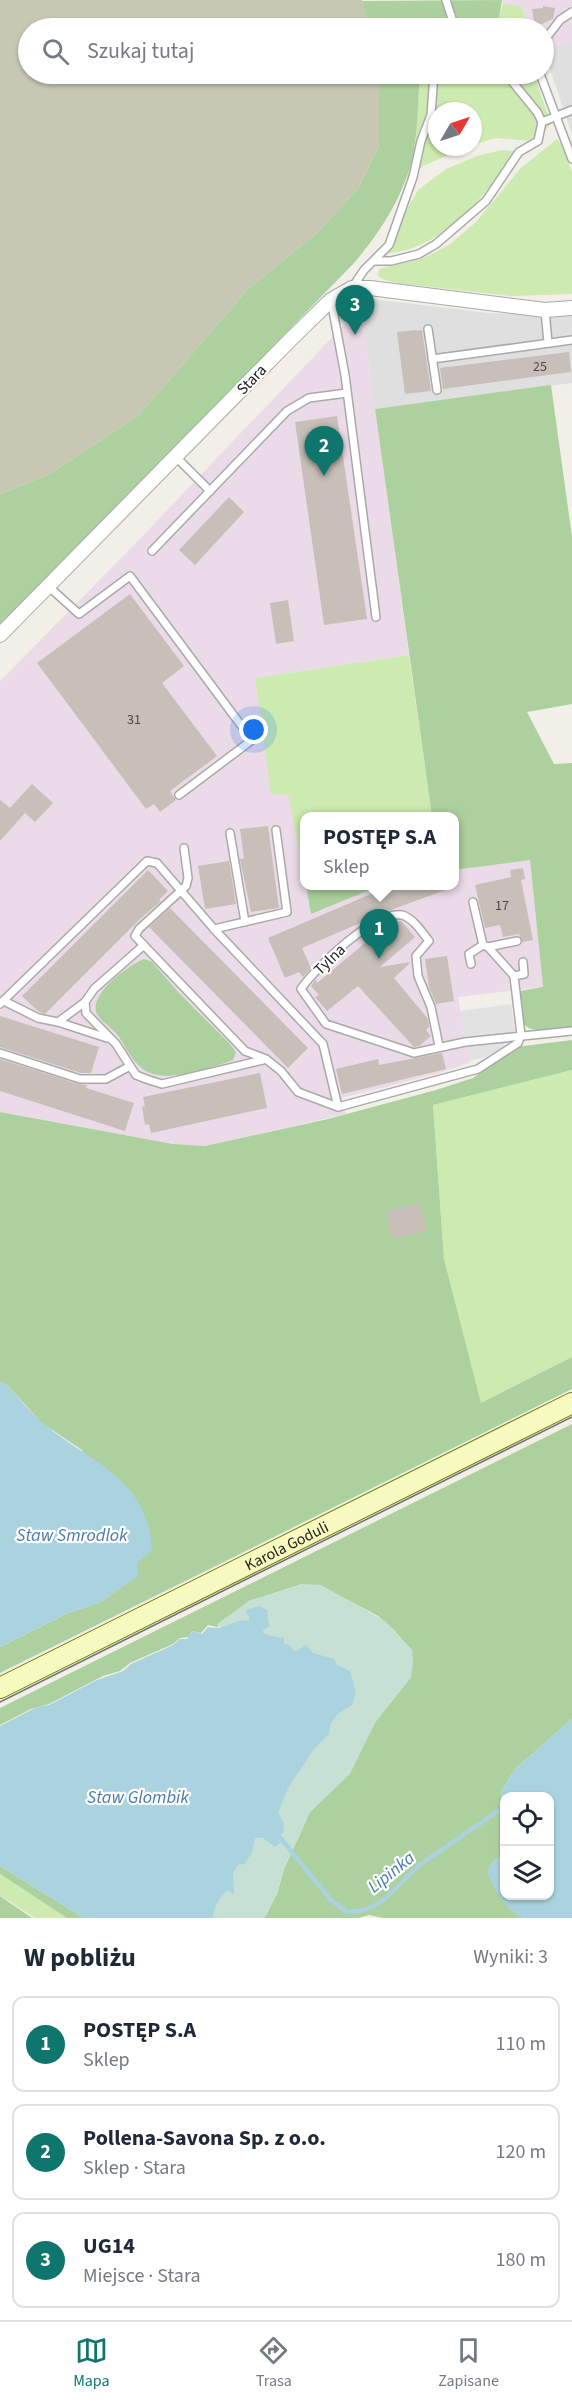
<!DOCTYPE html>
<html lang="pl">
<meta charset="utf-8">
<style>
body{margin:0;font-family:"Source Sans 3",sans-serif;background:#f2f2f3;color:#1f2937}
.controls{position:absolute;right:18px;bottom:18px;display:grid;overflow:hidden;border-radius:12px;box-shadow:0 2px 4px #0004}
.controls button{width:54px;height:54px;display:grid;place-items:center;padding:0;border:0;border-bottom:2px solid #e0e1e3;background:#fff;color:#1f2937;font:30px sans-serif}
.compass{position:absolute;left:428px;top:102px;width:54px;height:54px;border-radius:50%;background:#fff;box-shadow:0 2px 4px #0004;rotate:51deg}
.you{position:absolute;left:254px;top:730px;width:21px;height:21px;margin:-15px;border:4px solid #fff;border-radius:50%;background:#1a73e8;box-shadow:0 0 0 9px #1a73e833}
.badge{display:grid;place-items:center;width:39px;height:39px;border-radius:50%;background:#0f766e;color:#fff;font-size:20px;font-weight:700}
.pin{position:absolute;translate:-50% -50px;filter:drop-shadow(0 2px 3px #0008)}
.pin::after{content:'';position:absolute;top:32px;width:21px;height:18px;background:inherit;clip-path:polygon(0 0,100% 0,50% 100%)}
.popup{position:absolute;left:300px;top:812px;width:159px;height:78px;box-sizing:border-box;display:grid;place-content:center;border-radius:12px;background:#fff;filter:drop-shadow(0 2px 4px #0005);font-size:20px;white-space:nowrap;color:#747a83}
.popup b{font-size:22px;color:#1f2937}
.popup::after{content:'';position:absolute;left:50%;top:100%;margin-left:-12px;border:12px solid transparent;border-top-color:#fff}
.list{margin:0;padding:0;list-style:none}
h2{display:flex;justify-content:space-between;align-items:center;height:78px;margin:0;padding:0 24px;font-size:26px}
h2 small{font-size:20px;font-weight:400;color:#747a83}
.list li{display:grid;grid-template-columns:39px 1fr auto;gap:18px;align-items:center;box-sizing:border-box;height:96px;margin:0 12px 12px;padding:0 12px;border:2px solid #e0e1e3;border-radius:12px}
.list b{display:block;font-size:22px;white-space:nowrap}
.list p{margin:0;font-size:20px;white-space:nowrap;color:#747a83}
.list em{font-size:20px;font-style:normal;color:#747a83}
.icon{flex:none;width:33px;height:33px;fill:none;stroke:currentColor;stroke-width:2;stroke-linecap:round;stroke-linejoin:round}
.map{position:relative;flex:none;width:572px;height:1918px;overflow:hidden}
.search{position:absolute;background:#fff;box-shadow:0 2px 4px #0004;left:18px;right:18px;top:18px;height:66px;display:flex;align-items:center;gap:15px;box-sizing:border-box;padding:0 21px;border-radius:33px;color:#747a83;font-size:22px}
.sheet{height:402px;background:#fff}
nav{display:flex;justify-content:space-around;align-items:center;box-sizing:border-box;height:84px;border-top:2px solid #e0e1e3;background:#fff;font-size:16px;color:#747a83}
nav a{display:grid;justify-items:center;gap:3px}
nav .on{color:#0f766e}
.map>svg:first-child{display:block}
.residential{fill:#e0dfdf}
.industrial{fill:#ebdbe8}
.construction{fill:#c7c7b4}
.grass{fill:#cdebb0}
.forest{fill:#add19e}
.wetland{fill:#c6e0d4}
.parking{fill:#e2e2e2}
.water{fill:#aad3df}
.lines{fill:none;stroke-linecap:round;stroke-linejoin:round}
.stream{stroke:#aad3df;stroke-width:4.5}
.building{fill:#c7bfb8}
.lane-casing{stroke:#a9a9a9;stroke-width:10}
.street-casing{stroke:#a9a9a9;stroke-width:16}
.secondary-casing{stroke:#707d05;stroke-width:22}
.lane{stroke:#fff;stroke-width:7}
.street{stroke:#fff;stroke-width:14}
.secondary{stroke:#f7fabf;stroke-width:20}
.tram{stroke:#707070;stroke-width:1.5}
.labels{text-anchor:middle;stroke-width:4.5;stroke-linejoin:round;paint-order:stroke}
.number-label{font-size:14px;fill:#4b4948}
.street-label{font-size:16px;fill:#222;stroke:#fff}
.water-label{font-size:18px;font-style:italic;fill:#4a7aab;stroke:#fff}
</style>
<div class="map">
<svg width="572" height="1918" viewBox="0 0 572 1918">
<rect width="100%" height="100%" fill="#f2efe9"/>
<g class="residential">
<polygon points="572,41 572,135 544,51"/>
<polygon points="372,299 489,313 572,316 572,383 375,409 360,301"/>
</g>
<g class="industrial">
<polygon points="502,0 572,0 572,41 544,51 544,28 529,28 522,7 503,3"/>
<polygon points="361,307 409,655 255,678 272,794 288,794 304,874 304,886 306,886 312,913 379,886 454,886 454,870 530,860 543,987 458,997 469,1063 436,1074 342,1098 346,1114 241,1138 205,1146 173,1144 0,1112 0,681 133,546"/>
</g>
<polygon class="construction" points="0,0 362,0 368,28 28,28 28,74 379,74 381,80 379,146 359,187 317,233 248,289 139,415 50,474 0,494"/>
<g class="grass">
<polygon points="503,3 522,7 529,28 490,28 499,19"/>
<polygon points="420,74 534,74 551,124 537,139 531,141 495,138 473,145 473,111 437,111 437,147 468,147 425,165 406,179 415,144"/>
<polygon points="557,139 561,144 572,172 572,294 511,296 397,283 385,280 378,276 379,269 426,257 450,244 475,223 521,168"/>
<path d="M502,150l15,1c-7,7 -10,15 -16,22 -31,40 -69,81 -124,81l14,-18 27,-46 28,-21 31,-13z"/>
<polygon points="409,655 432,816 304,816 304,874 288,795 271,794 255,678"/>
<polygon points="572,1070 572,1357 481,1404 444,1259 433,1105"/>
<polygon points="0,1874 67,1918 35,1918 0,1895"/>
</g>
<g class="forest">
<polygon points="502,0 499,19 490,28 368,28 362,1"/>
<path d="M379,74h41c-2,23 -2,46 -5,69 -7,47 -31,84 -60,119l-355,365v-133l50,-20 89,-59 109,-126 69,-56 42,-46 20,-41z"/>
<path d="M551,385l21,152v167l-45,8 27,52 18,-1v266c-10,0 -41,5 -47,-4 -5,-9 -4,-24 -5,-34l23,-4 -13,-127 -76,10v-54h-22l-57,-407z"/>
<polygon points="306,886 379,886 311,914"/>
<path d="M144,959l8,3 27,31 50,50 7,9 -3,8c-19,7 -56,19 -76,15 -20,-4 -28,-22 -38,-38 -6,-9 -17,-14 -22,-23 -10,-19 32,-49 47,-55z"/>
<polygon points="572,1040 572,1070 433,1105 444,1259 481,1403 572,1357 572,1389 0,1673 0,1647 68,1613 101,1602 137,1576 82,1450 42,1423 7,1385 0,1382 0,1112 173,1144 205,1146 328,1119 436,1090 473,1078 515,1047"/>
<polygon points="572,1424 572,1719 515,1769 501,1792 504,1813 504,1856 493,1861 488,1871 514,1912 524,1918 383,1918 369,1915 359,1918 263,1918 277,1894 284,1869 310,1812 340,1783 376,1721 411,1677 412,1651 394,1630 378,1616 346,1599 302,1584 249,1601 217,1627 208,1625 201,1633 192,1631 189,1637 180,1638 173,1644 130,1663 120,1671 103,1676 49,1704 31,1709 0,1725 0,1708"/>
<polygon points="0,1866 84,1918 67,1918 0,1874"/>
<polygon points="0,1896 32,1918 0,1918"/>
</g>
<polygon class="wetland" points="302,1584 321,1585 385,1621 412,1650 413,1661 411,1677 376,1721 350,1774 310,1812 284,1868 277,1894 266,1916 263,1918 177,1918 316,1708 217,1624 249,1601"/>
<polygon class="parking" points="511,1004 515,1033 500,1049 486,1057 468,1061 460,1011"/>
<g class="water">
<path d="M0,1382l7,3c11,12 22,26 35,37 47,41 106,54 110,128l-15,13 1,13 -37,26 -33,11 -68,34z"/>
<path d="M259,1606l8,4 2,17 -6,3v3c6,2 12,4 19,5l2,-2v8h4l7,8 11,-7 7,8 21,6 3,6 13,6 6,22 -4,12 -13,8 -8,10 -2,11 -15,15 -26,39 -10,25 6,11 -1,9 -5,2 2,8 -5,4 -12,-9h-8l-3,15 -8,11 -6,1 -5,8 1,19 -1,2 -5,-4c-9,6 -15,19 -15,28h-129l-84,-52v-140l37,-19 12,-2 48,-25 26,-9 8,-7 42,-19 7,-6h7l6,-8 9,3 6,-7c19,4 29,-10 41,-6v-4l-4,-6z"/>
<path d="M572,1719v199c-14,0 -34,0 -47,0 -20,-5 -31,-30 -38,-47l6,-10 11,-5v40h46v-100h-46v17l-3,-21 14,-23z"/>
</g>
<g class="lines">
<polyline class="stream" points="278,1835 331,1900 347,1912 360,1911 374,1906 387,1897 418,1866 504,1807"/>
</g>
<g class="building">
<polygon points="543,6 555,8 553,19 535,27 532,9 543,8"/>
<polygon points="417,330 417,331 422,330 431,391 405,394 397,332"/>
<polygon points="569,352 571,372 443,389 440,368"/>
<polygon points="337,416 367,619 324,625 295,422"/>
<polygon points="229,497 244,512 195,565 179,550"/>
<polygon points="130,594 184,666 162,683 217,756 170,791 176,800 160,812 154,804 146,809 37,663"/>
<polygon points="288,600 294,641 276,644 270,603"/>
<polygon points="32,784 53,803 35,822 25,813 0,841 0,800 10,808"/>
<polygon points="268,826 279,908 251,912 240,859 244,858 240,829"/>
<polygon points="229,861 236,904 205,909 198,866"/>
<polygon points="523,868 525,879 521,880 533,940 522,942 519,934 503,937 500,925 485,928 475,885 511,877 510,870"/>
<polygon points="148,870 168,891 159,900 161,901 140,919 45,1014 38,1011 22,996"/>
<polygon points="392,885 456,886 388,911 302,948 311,968 303,977 299,972 285,978 268,938"/>
<polygon points="170,908 308,1048 288,1068 149,927"/>
<polygon points="401,921 415,937 380,967 411,962 394,978 428,1019 429,1027 426,1030 431,1036 419,1046 414,1047 358,986 327,1011 315,997 319,995 311,986 316,979 317,983 389,923"/>
<polygon points="447,956 454,1001 436,1004 429,987 425,959"/>
<polygon points="0,1016 99,1047 91,1073 81,1073 0,1047"/>
<polygon points="442,1053 446,1069 342,1094 336,1069 378,1059 379,1065"/>
<polygon points="0,1059 78,1084 87,1085 86,1088 134,1103 125,1131 0,1091"/>
<polygon points="260,1073 267,1108 151,1133 149,1124 145,1125 142,1106 145,1107 143,1097"/>
<polygon points="420,1203 427,1231 391,1239 386,1211"/>
</g>
<g class="lines">
<g class="lane-casing">
<g id="lane">
<polyline points="446,0 455,28"/>
<polyline points="429,23 430,28"/>
<polyline points="544,41 560,20 572,12"/>
<polyline points="506,74 537,112 542,122"/>
<polyline points="540,74 572,159"/>
<polyline points="375,261 391,261 419,254 436,244 486,201 519,152 538,141 542,122 572,110"/>
<polyline points="352,288 364,270 389,245 413,177 421,141 431,115 434,74"/>
<polyline points="331,300 345,375 376,617"/>
<polyline points="545,310 548,343"/>
<polyline points="428,329 437,390"/>
<polyline points="432,359 572,340"/>
<polyline points="175,456 210,491"/>
<polyline points="152,551 287,411 309,398 347,393"/>
<polyline points="48,586 79,614 130,576 252,740 179,795"/>
<polyline points="230,833 245,922"/>
<polyline points="184,848 188,878 186,886 139,929 135,936 245,1051 266,1059 281,1071 298,1092 338,1107 478,1069 518,1043 521,1035 514,976 524,974 523,962"/>
<polyline points="473,902 483,945 488,947"/>
<polyline points="214,929 287,912 276,830"/>
<polyline points="144,945 94,989 85,1002 86,1013 116,1044 136,1075 149,1080 162,1084 263,1060"/>
<polyline points="471,964 469,954 483,945"/>
<polyline points="514,976 488,947 517,941"/>
<polyline points="4,1001 38,1018 58,1022 85,1002"/>
<polyline points="0,1004 147,861 157,863 214,929 323,1044 338,1107"/>
<polyline points="58,1022 107,1038"/>
<path d="M439,1046l-8,-39 -13,-31 -2,-20 13,-15c-7,-9 -16,-23 -27,-26 -27,-5 -87,53 -101,74l25,35 88,29 51,-11 107,-11"/>
<polyline points="0,1053 80,1079 106,1079 130,1066"/>
</g>
</g>
<g class="street-casing">
<polyline id="street" points="0,635 290,340 331,300 352,288 370,288 545,310 572,308"/>
</g>
<g class="secondary-casing">
<g id="secondary">
<path id="s1" d="M0,1688l572,-285"/>
</g>
</g>
<use href="#lane" class="lane"/>
<use href="#street" class="street"/>
<use href="#secondary" class="secondary"/>
<polyline class="tram" points="0,1702 572,1417"/>
</g>
<g class="labels">
<g class="number-label">
<text x="540" y="371">25</text>
<text x="134" y="724">31</text>
<text x="502" y="910">17</text>
</g>
<g class="street-label">
<text transform="translate(251 379) rotate(-46)" y="6">Stara</text>
<text transform="translate(329 959) rotate(-44)" y="6">Tylna</text>
<text dy="6" stroke="none"><textPath href="#s1" startOffset="320">Karola Goduli</textPath></text>
</g>
<g class="water-label">
<text x="72" y="1541">Staw Smrodlok</text>
<text x="138" y="1803">Staw Glombik</text>
<text transform="translate(391 1872) rotate(-39)" y="6">Lipinka</text>
</g>
</g>
</svg>
<div class="controls">
<button><svg class="icon" aria-label="locate" viewBox="0 0 24 24"><circle cx="12" cy="12" r="6"/><path d="M12 2v4M12 18v4M2 12h4M18 12h4"/></svg></button>
<button><svg class="icon" aria-label="layers" viewBox="0 0 24 24"><path d="M12 4l9 5-9 5-9-5zM3 14l9 5 9-5"/></svg></button>
</div>
<svg class="compass" viewBox="-18 -18 36 36"><path d="M0-13l5 13h-10z" fill="#e53935"/><path d="M0 13l5-13h-10z" fill="#747a83"/></svg>
<div class="you"></div>
<div class="pin badge" style="left:379px;top:959px">1</div>
<div class="popup"><b>POSTĘP S.A</b>Sklep</div>
<div class="pin badge" style="left:324px;top:476px">2</div>
<div class="pin badge" style="left:355px;top:335px">3</div>
<div class="search"><svg class="icon" aria-label="search" viewBox="0 0 24 24"><circle cx="10" cy="10" r="6"/><path d="M15 15l6 6"/></svg>Szukaj tutaj</div>
</div>
<section class="sheet">
<h2>W pobliżu<small>Wyniki: 3</small></h2>
<ul class="list">
<li><span class="badge">1</span><div><b>POSTĘP S.A</b><p>Sklep</p></div><em>110 m</em></li>
<li><span class="badge">2</span><div><b>Pollena-Savona Sp. z o.o.</b><p>Sklep · Stara</p></div><em>120 m</em></li>
<li><span class="badge">3</span><div><b>UG14</b><p>Miejsce · Stara</p></div><em>180 m</em></li>
</ul>
</section>
<nav>
<a class="on"><svg class="icon" aria-label="map" viewBox="0 0 24 24"><path d="M3 6l6-2 6 2 6-2v14l-6 2-6-2-6 2zM9 4v14M15 6v14"/></svg>Mapa</a>
<a><svg class="icon" aria-label="directions" viewBox="0 0 24 24"><path d="M12 3l9 9-9 9-9-9zM9 14v-3h6M13 9l2 2-2 2"/></svg>Trasa</a>
<a><svg class="icon" aria-label="saved" viewBox="0 0 24 24"><path d="M7 4h10v16l-5-4-5 4z"/></svg>Zapisane</a>
</nav>
